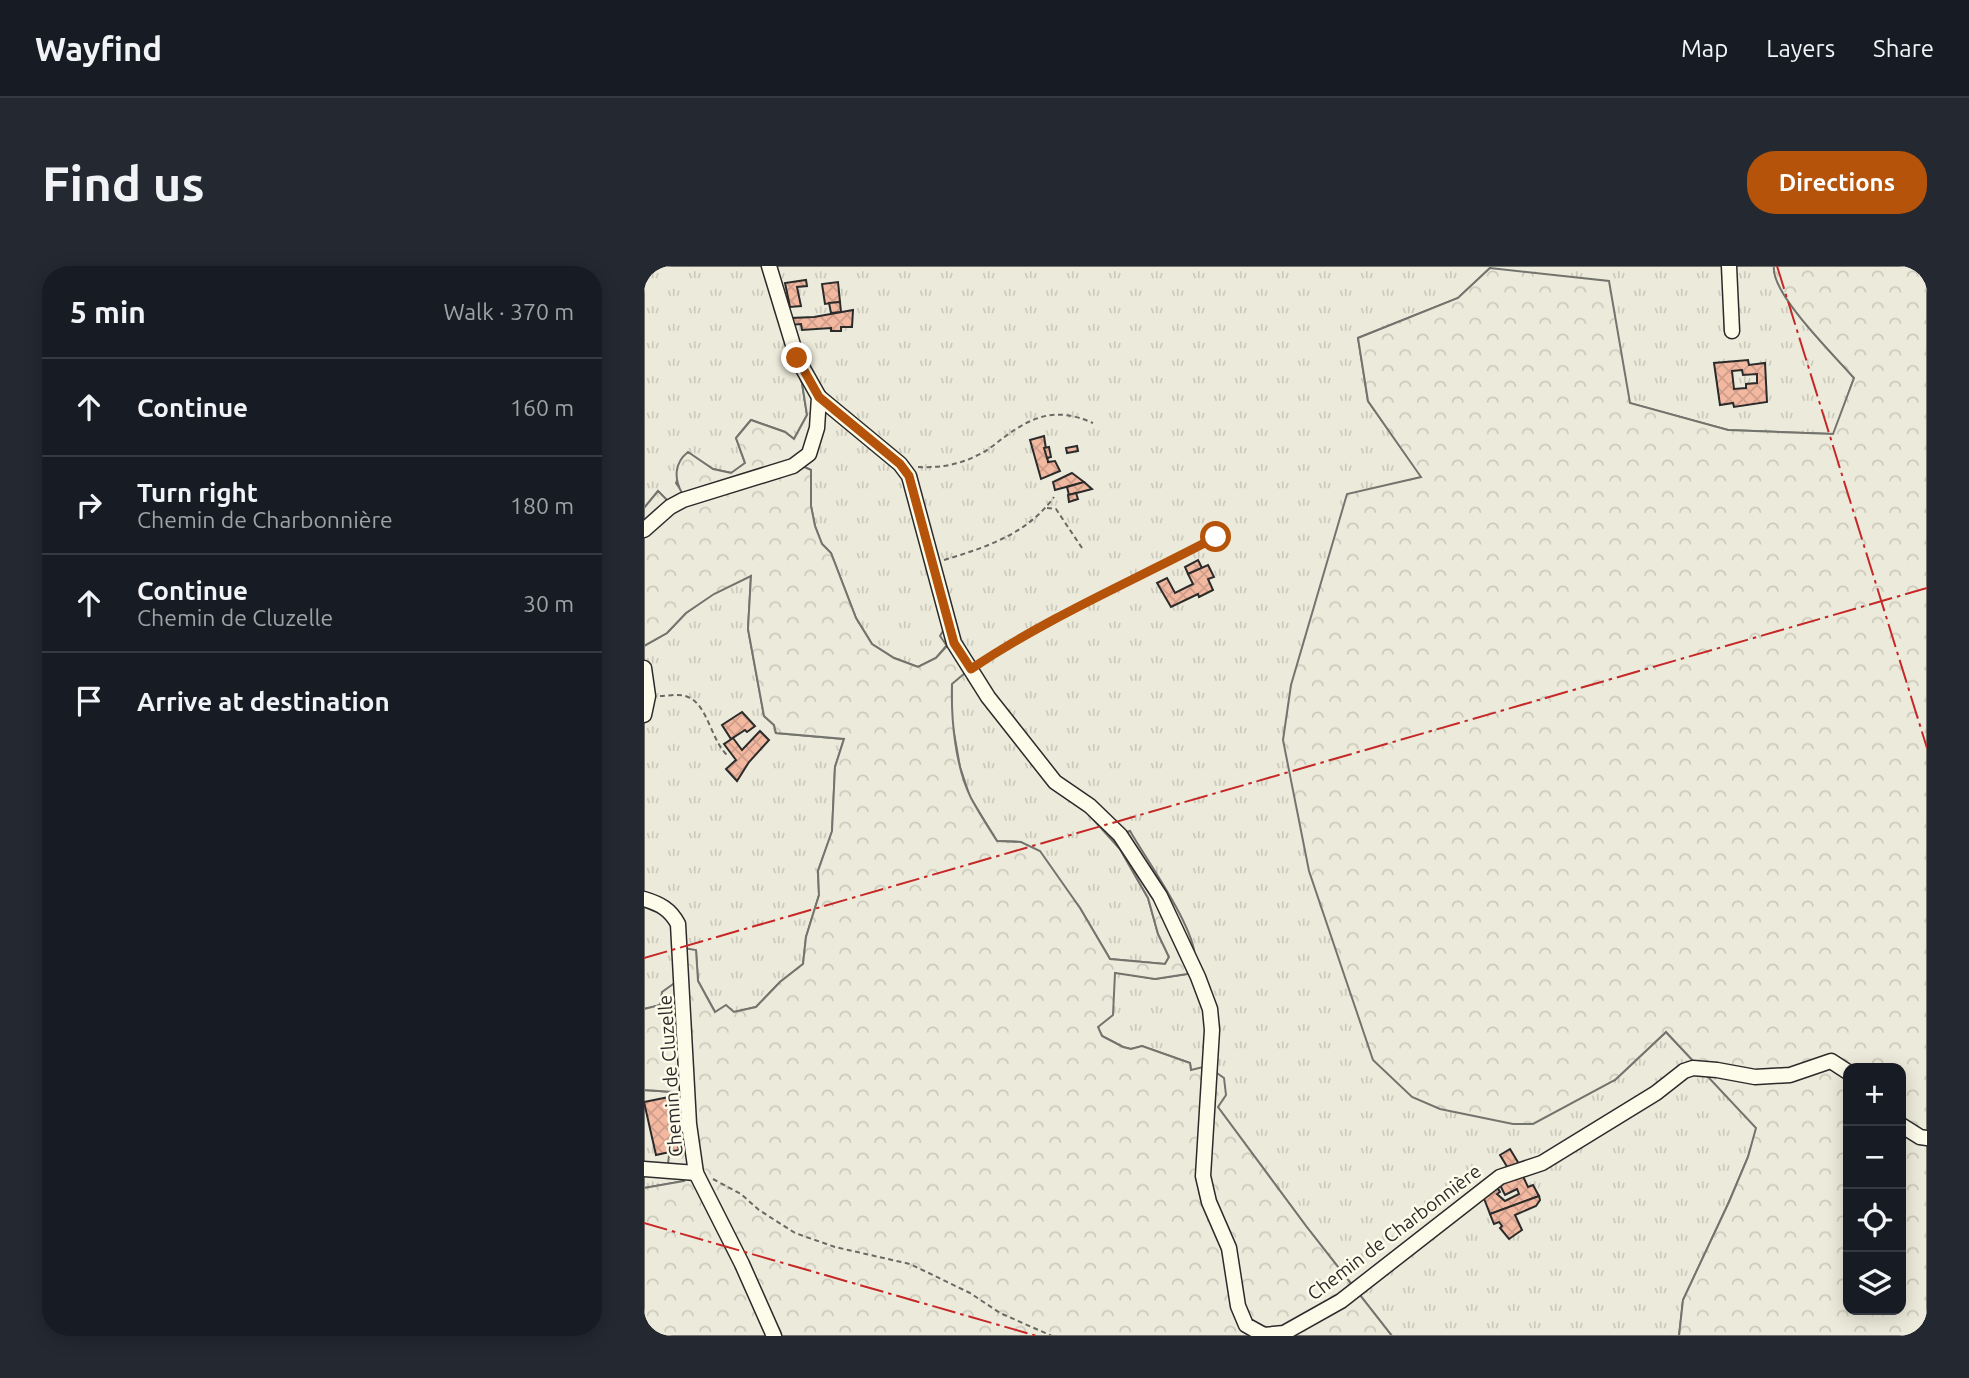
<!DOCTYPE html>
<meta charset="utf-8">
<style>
body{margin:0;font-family:Ubuntu,sans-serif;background:#242831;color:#f1f3f6}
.controls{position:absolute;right:21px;bottom:21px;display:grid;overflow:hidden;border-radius:14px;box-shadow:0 4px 18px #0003}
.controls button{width:63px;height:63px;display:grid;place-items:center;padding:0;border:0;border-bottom:2px solid #363941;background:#171b24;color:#f1f3f6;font:35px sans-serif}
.stop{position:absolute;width:21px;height:21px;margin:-16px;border:5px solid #b45309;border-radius:50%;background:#fff}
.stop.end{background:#b45309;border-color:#fff;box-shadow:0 2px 7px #0008}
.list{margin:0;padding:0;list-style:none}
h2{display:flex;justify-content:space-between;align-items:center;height:91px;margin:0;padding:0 28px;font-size:30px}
h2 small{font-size:23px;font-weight:400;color:#9ea1a6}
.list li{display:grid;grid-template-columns:46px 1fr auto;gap:21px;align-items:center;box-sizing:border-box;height:98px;padding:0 28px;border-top:2px solid #363941}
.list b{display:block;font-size:26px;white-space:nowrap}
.list p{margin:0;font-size:23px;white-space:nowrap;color:#9ea1a6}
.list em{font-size:23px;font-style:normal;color:#9ea1a6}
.icon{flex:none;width:38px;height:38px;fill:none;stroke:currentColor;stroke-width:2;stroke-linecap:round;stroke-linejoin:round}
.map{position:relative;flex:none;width:1283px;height:1070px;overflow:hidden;border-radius:28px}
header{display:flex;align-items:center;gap:42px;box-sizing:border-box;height:98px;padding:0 35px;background:#171b24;border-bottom:2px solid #363941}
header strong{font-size:33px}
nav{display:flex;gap:38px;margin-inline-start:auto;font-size:24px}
.intro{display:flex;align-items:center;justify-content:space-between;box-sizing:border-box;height:168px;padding:0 42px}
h1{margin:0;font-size:49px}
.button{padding:18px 32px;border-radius:28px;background:#b45309;color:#fff;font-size:24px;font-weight:700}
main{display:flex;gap:42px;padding:0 42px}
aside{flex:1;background:#171b24;border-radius:28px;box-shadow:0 4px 18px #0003}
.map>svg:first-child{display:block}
.grass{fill:url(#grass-tufts);stroke:#74746e;stroke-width:2}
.forest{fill:url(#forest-crowns);stroke:#74746e;stroke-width:2;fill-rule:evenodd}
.building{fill:url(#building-cross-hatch);stroke:#2b2b2b;stroke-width:2;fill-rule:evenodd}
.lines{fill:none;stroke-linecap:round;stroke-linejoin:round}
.minor-casing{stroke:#2b2b2b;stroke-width:17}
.path{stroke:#6a6964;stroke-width:2;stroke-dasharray:5 3.5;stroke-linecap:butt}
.minor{stroke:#fdfbea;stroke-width:14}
.power{stroke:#c62828;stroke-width:2;stroke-dasharray:24 5 3.5 5;stroke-linecap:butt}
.route{stroke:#b45309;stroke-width:9}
.labels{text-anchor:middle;stroke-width:5;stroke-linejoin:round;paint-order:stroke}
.street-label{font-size:19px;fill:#2b2b2b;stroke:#fdfbea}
</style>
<header>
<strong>Wayfind</strong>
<nav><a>Map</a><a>Layers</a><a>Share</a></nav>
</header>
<div class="intro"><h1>Find us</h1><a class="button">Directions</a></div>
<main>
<aside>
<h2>5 min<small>Walk · 370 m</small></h2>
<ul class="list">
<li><svg class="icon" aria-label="ahead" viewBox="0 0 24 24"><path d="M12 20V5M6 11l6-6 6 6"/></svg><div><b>Continue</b></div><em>160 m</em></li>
<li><svg class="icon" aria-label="right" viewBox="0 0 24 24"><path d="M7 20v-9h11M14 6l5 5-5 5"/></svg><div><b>Turn right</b><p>Chemin de Charbonnière</p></div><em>180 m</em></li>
<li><svg class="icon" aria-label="ahead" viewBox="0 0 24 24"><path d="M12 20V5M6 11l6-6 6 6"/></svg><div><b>Continue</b><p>Chemin de Cluzelle</p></div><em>30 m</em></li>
<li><svg class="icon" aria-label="arrive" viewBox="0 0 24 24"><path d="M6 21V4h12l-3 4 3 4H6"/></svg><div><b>Arrive at destination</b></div></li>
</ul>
</aside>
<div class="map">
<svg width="1283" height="1070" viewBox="0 0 1283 1070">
<defs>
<pattern id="grass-tufts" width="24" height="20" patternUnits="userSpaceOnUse" patternTransform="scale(1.75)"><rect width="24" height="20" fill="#ecebdb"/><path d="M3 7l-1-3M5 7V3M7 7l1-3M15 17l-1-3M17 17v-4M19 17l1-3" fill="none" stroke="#cbcabc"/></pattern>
<pattern id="forest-crowns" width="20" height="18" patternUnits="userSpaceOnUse" patternTransform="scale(1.75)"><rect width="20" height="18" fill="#ecebdb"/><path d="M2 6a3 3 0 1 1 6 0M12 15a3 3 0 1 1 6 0" fill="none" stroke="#cbcabc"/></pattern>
<pattern id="building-cross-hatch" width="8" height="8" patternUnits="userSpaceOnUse" patternTransform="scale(1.75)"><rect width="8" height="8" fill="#f2b8a0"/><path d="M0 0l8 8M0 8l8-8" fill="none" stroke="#d09e8a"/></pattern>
</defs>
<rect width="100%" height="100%" fill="#fdfbea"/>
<g class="grass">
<path d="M0,0h1130c-3,27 61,90 80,112l-20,56 -106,-4 -99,-27 -139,-135 -32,30 -100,40 10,63 54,76 193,603 51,-48 91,96 -9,29 -19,45 -46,98 -4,36h-287l-86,-110 -115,-155 -1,-8 -48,-17 -11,3 -8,-2 -21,-11 -4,-8 17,-56 40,7 32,-5 -57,-143 -13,5 -26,-19 29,32 28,49 10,36 11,23 -4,7 -55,-5 -30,-51 -19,-25 -40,-41 -24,-1 -27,-44 -10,-30 -9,-51 1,-32 -5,-39 -11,13 -18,9 -24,-9 -22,-14 -16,-26 -25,-65 -9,-9 -7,-18 -4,-20v-36l-19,-8 28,-52 -27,-50 9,23 5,32 -13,24 -9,-7 -34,-12 -15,18 9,25 -13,10 -19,-4 -25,-16 -12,30 7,10 -15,9 -10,-11 -14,17z"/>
<polygon points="107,309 104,363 120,450 130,459 132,467 200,473 191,501 188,566 174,605 175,629 162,671 159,698 136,716 112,741 90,746 71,746 54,715 52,684 44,708 17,739 0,743 0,380 23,367 42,347 70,327"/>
<polygon points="0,824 29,826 40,886 36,900 40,915 0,922"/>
</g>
<g class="forest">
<path d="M1130,0h153v1070h-248l4,-36 46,-98 19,-45 8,-29 -90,-96 -51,48 -82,44h-20l-73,-15 -28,-12 -39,-37 -64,-189 -26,-131 8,-55 56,-191 74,-17 -53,-76 -10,-63 100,-40 32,-30 119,13 21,122 98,27 105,4 21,-56c-19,-22 -84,-85 -80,-112zM1204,802h53v242h-53z"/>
<path d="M149,93l19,33 7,39 -26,31 18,8v36l4,20 7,18 9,9 25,65 16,26 22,14 24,9 18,-9 11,-12 -7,-10 7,-12 18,49 -13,11c-1,35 3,82 19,114 8,15 17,29 26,43l24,1 19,9 40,57 30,51 55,5 4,-7 -11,-23 -10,-36 -28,-49 -29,-33 26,20 13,-5c16,28 67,99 65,129 -1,6 -5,10 -8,14l-32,5 -40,-6 -2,42 -15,12 4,9 21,11 8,2 11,-3 48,17 1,7 16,-4 17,12 2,17 -8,12 88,119 86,110h-748v-148l40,-7 -5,-15 -11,-2 1,-9 15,-4 -11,-59 -29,-2v-81l16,-4 2,-13 25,-18 -4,-26 13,2 2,31 17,31 11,-7 8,7 22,-5 24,-25 23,-18 3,-27 13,-42 -1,-24 14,-40 3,-64 9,-28 -68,-6 -2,-8 -10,-9 -16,-87 3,-53 -37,18 -28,19 -19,20 -23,13v-138l14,-17 10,10 14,-8c-8,-14 -8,-30 6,-41l25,17 18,4 14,-10 -9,-25 15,-18 34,12 9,7 13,-24 -5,-32z"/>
</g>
<g class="building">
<polygon points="162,14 163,20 153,21 157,40 146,41 141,17"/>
<polygon points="194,16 196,36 181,38 178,18"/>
<polygon points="196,36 197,46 187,47 185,37"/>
<polygon points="209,44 208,61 197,61 197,65 187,65 187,62 158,64 157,58 147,59 147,52 170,51"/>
<path d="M1104,94l1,5 16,-2 2,39 -33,5 -1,-4 -13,2 -6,-42zM1098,104l1,5 14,-1v9l-11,1v4l-12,1 -2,-18z"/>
<polygon points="400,170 404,196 411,195 416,205 397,213 386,174"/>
<polygon points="433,180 434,185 423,187 422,182"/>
<polygon points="405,181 407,191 403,192 400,182"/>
<polygon points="428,207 440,216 411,224 409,216"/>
<polygon points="440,216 448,223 425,229 423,221"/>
<polygon points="432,227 434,233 425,236 424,229"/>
<polygon points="554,294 558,302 544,308 541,301"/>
<polygon points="564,299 570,311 564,313 569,324 555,331 554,328 527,341 513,317 523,312 531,327 549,318 544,308"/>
<polygon points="98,446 111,460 103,466 101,464 87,473 78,459"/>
<polygon points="116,465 125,474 105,496 93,515 82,503 92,494 80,478 89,472 98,484"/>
<polygon points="25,831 35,884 12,889 0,836"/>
<polygon points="866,883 875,898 865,904 856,889"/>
<polygon points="877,906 884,921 889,919 895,930 846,948 839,930 853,921 856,926 853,928 861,935 875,928 873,923 861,929 856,919"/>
<polygon points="895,930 896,934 892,940 871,949 878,964 865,973 856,962 858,960 855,956 850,958 846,948"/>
</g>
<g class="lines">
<g class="minor-casing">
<g id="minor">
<polyline points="1085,0 1088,65"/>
<polyline points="175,131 256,198 265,210 310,377 344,431 411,516 446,540 476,569 516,630 554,711 566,743 568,764 559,910 565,936 585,982 594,1040 602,1059 620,1069 640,1067 697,1035 856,911 898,897 1012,827 1040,805 1049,802 1073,804 1111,811 1146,809 1187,795 1204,806"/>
<polyline points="0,264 26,241 39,234 149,200 165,188 173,162 175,131 153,92 125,0"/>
<polyline points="0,402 4,430 0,449"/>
<path d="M0,633c16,5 26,10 34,25l11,200 7,49 46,91 32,72"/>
<polyline points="1257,859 1276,871 1283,872"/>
<polyline points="0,903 52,907"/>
</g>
</g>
<g class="path">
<path d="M274,201c21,1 40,-2 58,-11 10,-4 19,-12 27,-18 31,-23 54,-31 90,-15"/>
<polyline points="403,242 412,243 440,285"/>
<path d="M300,294c43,-13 83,-26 110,-63"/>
<path d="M337,396c74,-49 156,-84 235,-125"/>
<path d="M16,430c9,0 19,-3 28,1 20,8 23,44 40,59"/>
<polyline points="69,913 97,928 115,944 151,967 191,981 266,998 326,1027 356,1047 408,1070"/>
</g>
<use href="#minor" class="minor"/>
<g class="power">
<polyline points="1133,0 1283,482"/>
<polyline points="0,692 1283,322"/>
<polyline points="0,957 393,1070"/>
</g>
</g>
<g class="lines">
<path class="route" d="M153,92l22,39 81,67 9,12 45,167 17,26c79,-53 162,-88 245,-132"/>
</g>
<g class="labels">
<g class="street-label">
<text transform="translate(26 810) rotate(-94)" y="7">Chemin de Cluzelle</text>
<text transform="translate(750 966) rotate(-37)" y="7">Chemin de Charbonnière</text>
</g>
</g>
</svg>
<div class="controls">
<button>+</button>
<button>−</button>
<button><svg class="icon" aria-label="locate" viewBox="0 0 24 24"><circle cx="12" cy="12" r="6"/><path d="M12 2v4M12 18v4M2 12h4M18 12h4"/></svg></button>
<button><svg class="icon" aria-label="layers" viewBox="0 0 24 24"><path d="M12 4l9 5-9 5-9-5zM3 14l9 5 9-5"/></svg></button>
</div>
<div class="stop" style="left:572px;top:271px"></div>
<div class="stop end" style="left:153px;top:92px"></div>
</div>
</main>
